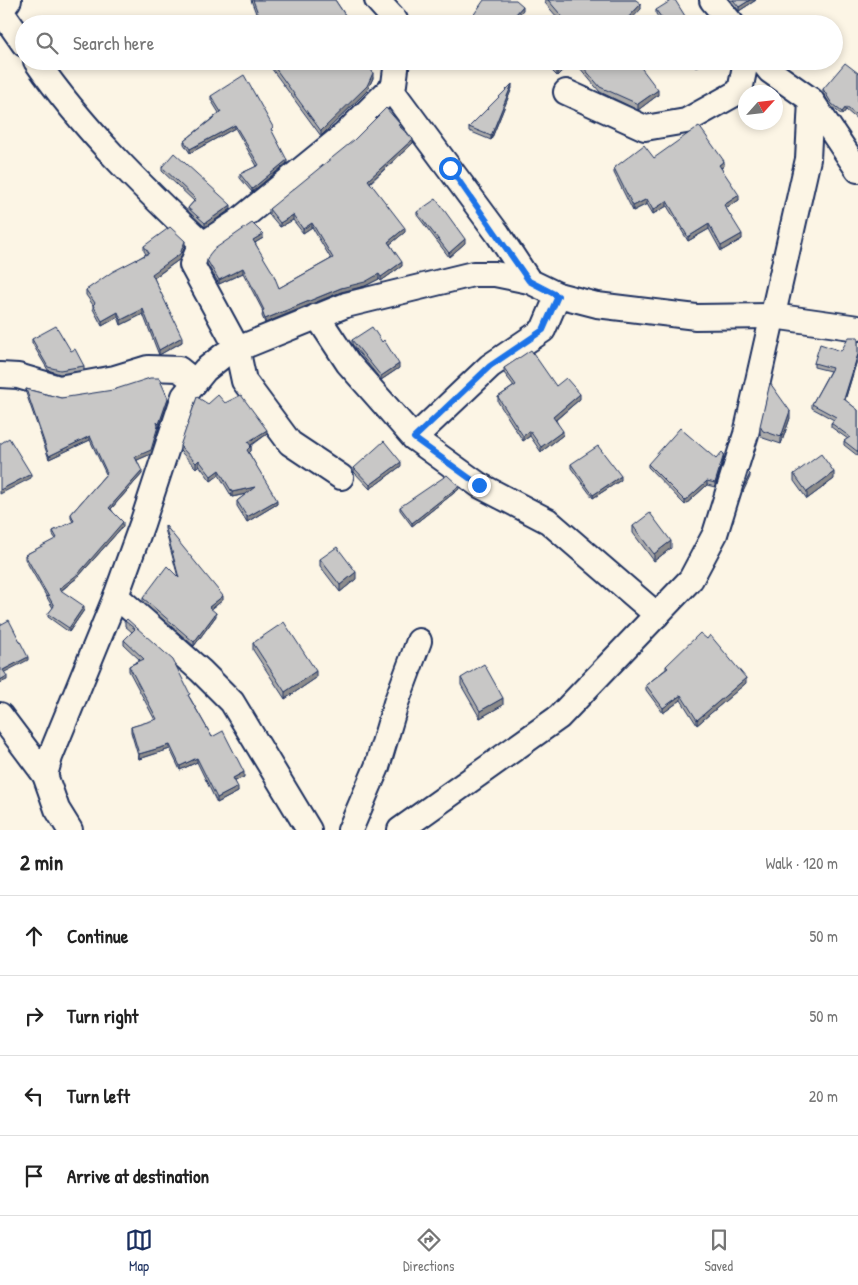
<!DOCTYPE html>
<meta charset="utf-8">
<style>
body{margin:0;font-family:"Patrick Hand",sans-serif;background:#f2f2f2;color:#222}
.compass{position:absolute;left:738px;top:85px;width:45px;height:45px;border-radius:50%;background:#fff;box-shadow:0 2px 8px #0003;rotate:63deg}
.stop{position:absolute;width:15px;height:15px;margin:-11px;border:4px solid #1a73e8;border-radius:50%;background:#fff}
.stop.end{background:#1a73e8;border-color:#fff;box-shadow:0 1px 5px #0008}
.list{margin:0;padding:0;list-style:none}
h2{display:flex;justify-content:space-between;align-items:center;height:65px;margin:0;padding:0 20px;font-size:21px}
h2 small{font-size:16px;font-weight:400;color:#767676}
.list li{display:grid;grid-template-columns:32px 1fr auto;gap:15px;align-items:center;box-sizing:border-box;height:80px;padding:0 20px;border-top:1px solid #e0e0e0}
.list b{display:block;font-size:19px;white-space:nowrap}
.list em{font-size:16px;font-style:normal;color:#767676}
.icon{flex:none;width:28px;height:28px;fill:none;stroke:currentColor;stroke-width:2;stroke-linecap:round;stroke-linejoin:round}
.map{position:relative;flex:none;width:858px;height:830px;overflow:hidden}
.search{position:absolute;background:#fff;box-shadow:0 2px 8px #0003;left:15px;right:15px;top:15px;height:55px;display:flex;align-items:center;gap:12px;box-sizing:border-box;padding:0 18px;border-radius:28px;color:#767676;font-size:19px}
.sheet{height:385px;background:#fff}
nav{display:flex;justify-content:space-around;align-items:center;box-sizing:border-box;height:70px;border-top:1px solid #e0e0e0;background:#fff;font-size:14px;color:#767676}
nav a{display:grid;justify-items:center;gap:2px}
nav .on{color:#1b2f5e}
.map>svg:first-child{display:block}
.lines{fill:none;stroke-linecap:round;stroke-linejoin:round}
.minor-casing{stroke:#1b2f5e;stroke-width:28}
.minor{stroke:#fcf5e5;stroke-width:24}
.wall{fill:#acabaa;stroke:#1b2f5e}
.shaded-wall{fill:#8c8b8b;stroke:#1b2f5e}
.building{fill:#c8c7c6;stroke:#1b2f5e}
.route{stroke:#1a73e8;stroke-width:6}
</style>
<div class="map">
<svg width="858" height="830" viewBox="0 0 858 830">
<rect width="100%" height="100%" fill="#fcf5e5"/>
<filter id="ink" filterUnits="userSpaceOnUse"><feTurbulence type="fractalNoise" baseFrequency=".02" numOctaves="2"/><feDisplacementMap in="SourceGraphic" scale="10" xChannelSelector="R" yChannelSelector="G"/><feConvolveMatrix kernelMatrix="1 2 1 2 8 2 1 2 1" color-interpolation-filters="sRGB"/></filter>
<g filter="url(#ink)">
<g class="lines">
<g class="minor-casing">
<g id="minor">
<polyline points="9,0 1,11 24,44"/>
<polyline points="377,0 395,20 395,24"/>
<polyline points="712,0 732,24"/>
<path d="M36,61c47,68 107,127 167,183"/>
<polyline points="397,61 393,92 498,234 529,281"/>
<polyline points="762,61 770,71 811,100 858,170"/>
<polyline points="566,92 645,128 686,121 740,91 746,61"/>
<polyline points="317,316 348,363 414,438 479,485 548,521 657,615"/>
<polyline points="0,375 18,376 59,388 115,378 148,368 179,369 195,382"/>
<polyline points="414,438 490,366 543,330 558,295"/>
<polyline points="341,477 290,443 244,381 237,348 192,265 197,253 203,244 237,222 345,134 387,92 393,92"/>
<polyline points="116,596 201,671 232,702 309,830"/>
<polyline points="0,715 45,775 57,809 70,830"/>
<polyline points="45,775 50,757 116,596 142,524 184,396 205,370 225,354 346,305 473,274 495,274 529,281 558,295 597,305 696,317 773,316 858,328"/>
<polyline points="350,830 377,767 396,703 419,641"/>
<polyline points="400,830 559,717 691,579 715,534 746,434 808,159 811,100"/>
</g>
</g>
<use href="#minor" class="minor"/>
</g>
<g class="wall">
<polygon points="251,0 335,0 351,24 260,24"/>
<polygon points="545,0 636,0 641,9 563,24 545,3"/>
<polygon points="730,0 756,0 739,11"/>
<polygon points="656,10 690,24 663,24 656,14"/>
<polygon points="266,61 367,61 373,78 367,91 321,136"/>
<polygon points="542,61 572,61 557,76"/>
<polygon points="574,61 636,61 658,95 638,110 600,92"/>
<polygon points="691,61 704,61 696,68"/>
<polygon points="858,73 858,120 846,110 842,115 832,107 823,93 823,89"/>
<polygon points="512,88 491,140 469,131 469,127"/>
<polygon points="211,96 273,131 272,132 287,163 252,192 240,178 240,174 257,166 235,128 190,153 184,144 184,141 219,113 211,100"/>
<polygon points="400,126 413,143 370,183 405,232 390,244 402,266 381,281 379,279 365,286 341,292 265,323 262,316 263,311 243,273 219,284 207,264 207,260 263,238 255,243 279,288 331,259 312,227 303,233 293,220 280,227 269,214 269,209"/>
<polygon points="654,158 724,166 721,168 739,200 726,208 742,239 721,251 709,229 688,241 667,206 653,214 647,204 633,211 614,173 614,168"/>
<polygon points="162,167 231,209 205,227 188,211 188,208 194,201 162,171"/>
<polygon points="417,212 465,243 449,257 417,215"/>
<polygon points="144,246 185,246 180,259 154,278 182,342 159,355 143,314 121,325 118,317 102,326 93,309 93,305 86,295 86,290 146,254 144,251"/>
<polygon points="858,337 858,357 845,400 858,410 858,456 844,445 844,441 848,439 831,427 831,423 834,420 812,408 812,404 830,371 814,367 814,363 841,351"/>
<polygon points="32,339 71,351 84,366 84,370 60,374 48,370 32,343"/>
<polygon points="352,340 382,342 399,368 381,380 352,344"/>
<polygon points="504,368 556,386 580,399 556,420 563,435 541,452 530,436 523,441 498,402 498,397 514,386 504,373"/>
<polygon points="26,389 61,398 168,402 159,428 158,427 158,430 151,454 137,460 142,474 111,509 123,526 78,577 61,591 84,610 69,632 48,617 48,614 53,608 25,559 25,555 56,539 53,535 53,531 73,522 71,518 71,514 106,474 90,440 49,459 26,393"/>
<polygon points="225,403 267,434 251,446 251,451 249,453 277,504 247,522 237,506 237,501 246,494 232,497 219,475 211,481 199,465 196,468 180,451 180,446 208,404"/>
<polygon points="790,418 781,444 763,438 760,434 760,426"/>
<polygon points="724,457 715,487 707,485 685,505 648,467 648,464 716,459"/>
<polygon points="571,464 621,480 593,498 571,468"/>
<polygon points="401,466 370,489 354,472 354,468"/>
<polygon points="794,474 834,479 807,499 794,481"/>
<polygon points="459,489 412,526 400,510 400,507"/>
<polygon points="165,525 223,600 211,609 216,616 194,646 143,602 143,598 178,577 165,529"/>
<polygon points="633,526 671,548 654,561 633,533"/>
<polygon points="320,559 356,579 340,592 320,566"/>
<polygon points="127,619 190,698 212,737 244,777 235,781 238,792 217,803 197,762 180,770 170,749 139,759 131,732 131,727 155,720 129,671 129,666 140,660 124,645 124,640 132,632 125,626 125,621"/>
<polygon points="253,643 316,678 285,699 253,650"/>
<polygon points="666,666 746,683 697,725 681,700 663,713 646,690 646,685 666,669"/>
<polygon points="461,678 503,705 480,718 461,685"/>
</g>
<g class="shaded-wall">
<polygon points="750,0 756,0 739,11 739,7"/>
<polygon points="641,4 641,9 627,24 622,24"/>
<polygon points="523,6 523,10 511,24 507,24"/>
<polygon points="566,61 572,61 557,76 557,71"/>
<polygon points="700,61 704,61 696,68 696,64"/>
<polygon points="373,73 373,78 367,91 321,136 321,131"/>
<polygon points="512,84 512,88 491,140 491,136"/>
<polygon points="658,90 658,95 638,110 638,104"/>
<polygon points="846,107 846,110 842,115 842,112"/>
<polygon points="235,125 235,128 190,153 190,149"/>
<polygon points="413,139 413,143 368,184 368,180"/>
<polygon points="287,160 287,163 252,192 252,189"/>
<polygon points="724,161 724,166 719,169 719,165"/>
<polygon points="739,195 739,200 724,209 724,205"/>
<polygon points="647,199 647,204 633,211 633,206"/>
<polygon points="667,201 667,206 653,214 653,210"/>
<polygon points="231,205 231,209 205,227 205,223"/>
<polygon points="293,215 293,220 280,227 280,223"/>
<polygon points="312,223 312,227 303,233 303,229"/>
<polygon points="709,224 709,229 688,241 688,237"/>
<polygon points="405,228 405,232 388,246 388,242"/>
<polygon points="263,234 263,238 253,244 253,240"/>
<polygon points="742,234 742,239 721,251 721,246"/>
<polygon points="465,239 465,243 449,257 449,253"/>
<polygon points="185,241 185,246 180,259 152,279 152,274"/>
<polygon points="402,262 402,266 381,281 381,277"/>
<polygon points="243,268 243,273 219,284 219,280"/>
<polygon points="379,274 379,279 365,286 341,292 265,323 265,319 341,288"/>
<polygon points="143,309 143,314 121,325 121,320"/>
<polygon points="118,312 118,317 102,326 102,321"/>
<polygon points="182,337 182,342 159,355 159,350"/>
<polygon points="858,354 858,357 844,403 844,399"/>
<polygon points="399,364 399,368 381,380 381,376"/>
<polygon points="580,394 580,399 553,422 553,417"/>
<polygon points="168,398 168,402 159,428 159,424"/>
<polygon points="790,411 790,418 781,444 781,437"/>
<polygon points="158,426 158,430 151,454 135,461 135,457"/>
<polygon points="267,430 267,434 248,447 248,442"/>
<polygon points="530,431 530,436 523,441 523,436"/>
<polygon points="563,431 563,435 541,452 541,447"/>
<polygon points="90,436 90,440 49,459 49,456"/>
<polygon points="251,446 251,451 247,455 247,450"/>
<polygon points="724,454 724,457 715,487 715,483"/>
<polygon points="199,460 199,465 196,468 196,463"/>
<polygon points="401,462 401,466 370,489 370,485"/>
<polygon points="219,470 219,475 211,481 211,476"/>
<polygon points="142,471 142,474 109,511 109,508"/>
<polygon points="834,472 834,479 807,499 807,492"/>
<polygon points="31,474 31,478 0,494 0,490"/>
<polygon points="750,474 750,477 743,492 743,488"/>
<polygon points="621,476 621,480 593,498 593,495"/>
<polygon points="707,481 707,485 685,505 685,501"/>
<polygon points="459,486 459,489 412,526 412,523"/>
<polygon points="255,487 255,492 232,497 232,492"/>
<polygon points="277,500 277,504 247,522 247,517"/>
<polygon points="123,522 123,526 78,577 59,592 59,589"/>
<polygon points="671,541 671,548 654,561 654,554"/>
<polygon points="356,572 356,579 340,592 340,585"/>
<polygon points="223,596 223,600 209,611 209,607"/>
<polygon points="84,606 84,610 69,632 69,628"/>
<polygon points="216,613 216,616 194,646 194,642"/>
<polygon points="28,657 28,660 3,673 3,670"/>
<polygon points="316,671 316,678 285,699 285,692"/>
<polygon points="7,676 7,680 0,683 0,680"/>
<polygon points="746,678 746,683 697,725 697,720"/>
<polygon points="681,695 681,700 663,713 663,708"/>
<polygon points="503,698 503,705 480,718 480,711"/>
<polygon points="170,745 170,749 139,759 139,754"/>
<polygon points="197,758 197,762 180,770 180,766"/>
<polygon points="244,772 244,777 233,782 233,778"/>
<polygon points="238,787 238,792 217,803 217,798"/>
</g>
<g class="building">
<polygon points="253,0 335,0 351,24 262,24"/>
<polygon points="484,0 516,0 523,6 507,24 469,24 468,23"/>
<polygon points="548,0 636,0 641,4 622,24 563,24 566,21"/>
<polygon points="672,0 675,0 690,24 666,24 656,10"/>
<polygon points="733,0 750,0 739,7"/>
<polygon points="270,61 367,61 373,73 367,86 321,131"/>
<polygon points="547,61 566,61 557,71"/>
<polygon points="578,61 636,61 658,90 638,104 600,87"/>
<polygon points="693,61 700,61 696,64"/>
<polygon points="845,63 858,73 858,116 846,107 842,112 832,104 823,89"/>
<polygon points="244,75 273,127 271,129 287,160 252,189 240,174 259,165 235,125 190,149 184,141 221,112 211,96"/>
<polygon points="512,84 491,136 469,127"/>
<polygon points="386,108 400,124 398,125 413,139 368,180 405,228 388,242 402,262 381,277 379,274 365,282 341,288 265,319 262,311 264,310 243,268 219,280 207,260 209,255 213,250 252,223 263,234 253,240 273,273 279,288 333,258 312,223 303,229 293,215 280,223 269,209 354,140"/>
<polygon points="699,126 724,161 719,165 739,195 724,205 742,234 721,246 709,224 688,237 667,201 653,210 647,199 633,206 614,168 644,145 654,158"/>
<polygon points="174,153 231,205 205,223 188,208 196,199 162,167"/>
<polygon points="436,199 465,239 449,253 417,212"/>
<polygon points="170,227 185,241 180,254 152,274 182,337 159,350 143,309 121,320 118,312 102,321 93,305 95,303 86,290 112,272 149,253 144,246"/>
<polygon points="56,326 71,351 75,349 84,366 60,370 48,367 32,339"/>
<polygon points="372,327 382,342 384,340 399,364 381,376 352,340"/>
<polygon points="849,337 858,337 858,354 844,399 858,410 858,452 844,441 850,437 831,423 836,417 812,404 832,368 814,363 820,344 841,351"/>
<polygon points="531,350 556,386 566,378 580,394 553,417 563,431 541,447 530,431 523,436 498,397 516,385 504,368"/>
<polygon points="150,378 159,378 168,398 159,424 157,422 158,426 151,450 135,457 142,471 109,508 123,522 78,574 59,589 84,606 69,628 48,614 54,606 25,555 57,538 53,531 74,521 71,514 107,473 90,436 49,456 26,389 61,398 113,390"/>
<polygon points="770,383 790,411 781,437 763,431 760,426"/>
<polygon points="218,395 225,403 241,395 267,430 248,442 251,446 247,450 277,500 247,517 237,501 255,487 232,492 219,470 211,476 199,460 196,463 180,446 197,397 208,404"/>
<polygon points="680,428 716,459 722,452 724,454 715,483 707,481 685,501 648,464"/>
<polygon points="9,438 31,474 0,490 0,444"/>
<polygon points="384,441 401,462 370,485 354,468"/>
<polygon points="598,446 621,476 593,495 571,464"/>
<polygon points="821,454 834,472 807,492 794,474"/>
<polygon points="748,472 750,474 743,488"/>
<polygon points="447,475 459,486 412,523 400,507"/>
<polygon points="650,513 671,541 654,554 633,526"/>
<polygon points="165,525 223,596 209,607 216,613 194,642 143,598 167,566 179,578"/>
<polygon points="337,547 356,572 340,585 320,559"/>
<polygon points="127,619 173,660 190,694 188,695 212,737 223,731 244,772 233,778 238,787 217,798 197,758 180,766 170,745 139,754 131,727 157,719 129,666 144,659 124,640 135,629 125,621"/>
<polygon points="9,620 28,657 3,670 7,676 0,680 0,625"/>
<polygon points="284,622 316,671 285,692 253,643"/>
<polygon points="700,633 707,639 710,635 746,678 697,720 681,695 663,708 646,685 668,668 666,666"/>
<polygon points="484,664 503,698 480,711 461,678"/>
</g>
</g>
<g class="lines" filter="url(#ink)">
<polyline class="route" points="450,168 529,281 558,296 543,330 490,366 414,438 479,485"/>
</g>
</svg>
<svg class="compass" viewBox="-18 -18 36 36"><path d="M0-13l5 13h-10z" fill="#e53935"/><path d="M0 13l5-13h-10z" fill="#767676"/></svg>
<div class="stop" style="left:450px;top:168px"></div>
<div class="stop end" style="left:479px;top:485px"></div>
<div class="search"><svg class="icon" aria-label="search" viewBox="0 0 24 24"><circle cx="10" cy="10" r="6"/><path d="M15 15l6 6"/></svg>Search here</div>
</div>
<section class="sheet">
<h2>2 min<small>Walk · 120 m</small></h2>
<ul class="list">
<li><svg class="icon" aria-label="ahead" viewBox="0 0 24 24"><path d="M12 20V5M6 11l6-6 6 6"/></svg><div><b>Continue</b></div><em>50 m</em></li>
<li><svg class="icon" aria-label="right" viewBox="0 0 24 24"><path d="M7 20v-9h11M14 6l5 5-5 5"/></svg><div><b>Turn right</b></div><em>50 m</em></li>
<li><svg class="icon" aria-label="left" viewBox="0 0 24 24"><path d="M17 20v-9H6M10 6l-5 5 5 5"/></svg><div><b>Turn left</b></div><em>20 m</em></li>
<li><svg class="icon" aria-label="arrive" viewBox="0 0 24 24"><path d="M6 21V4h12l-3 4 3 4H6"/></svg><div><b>Arrive at destination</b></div></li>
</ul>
</section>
<nav>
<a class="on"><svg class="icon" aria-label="map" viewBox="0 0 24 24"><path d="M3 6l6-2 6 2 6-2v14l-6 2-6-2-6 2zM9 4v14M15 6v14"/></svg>Map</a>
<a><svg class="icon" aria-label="directions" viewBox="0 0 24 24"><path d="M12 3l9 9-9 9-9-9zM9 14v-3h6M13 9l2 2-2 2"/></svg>Directions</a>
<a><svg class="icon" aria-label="saved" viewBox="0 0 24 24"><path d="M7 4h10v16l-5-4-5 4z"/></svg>Saved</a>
</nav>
